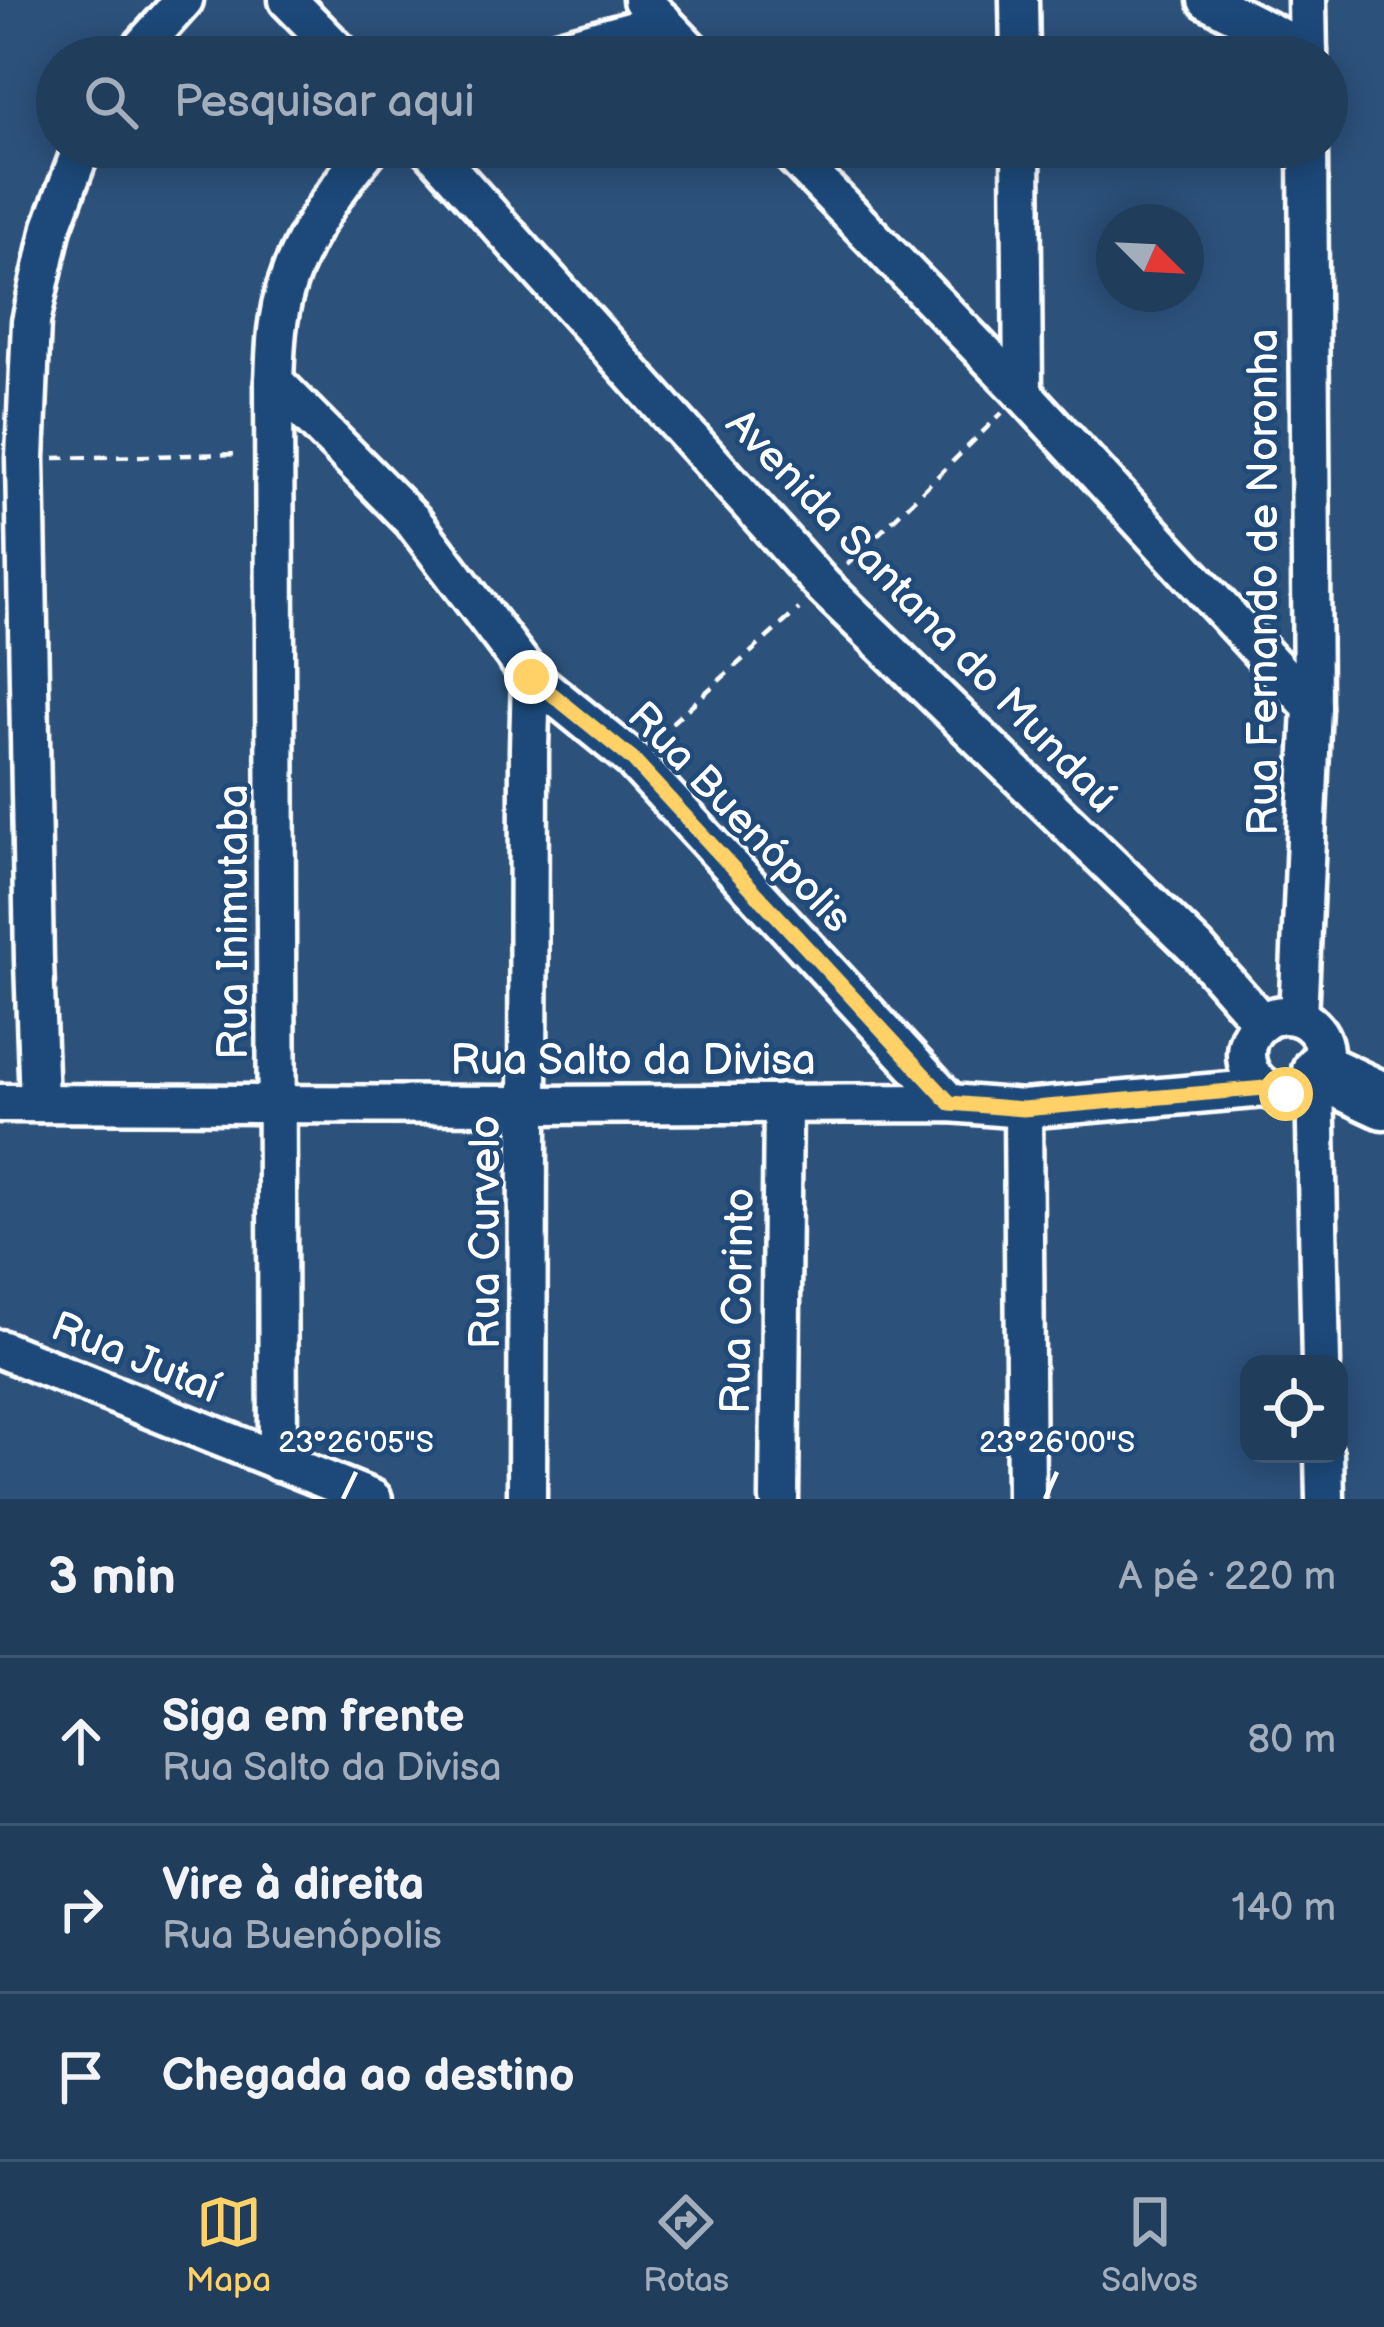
<!DOCTYPE html>
<html lang="pt">
<meta charset="utf-8">
<style>
body{margin:0;font-family:"Balsamiq Sans",sans-serif;background:#294462;color:#f1f3f6}
.controls{position:absolute;right:36px;bottom:36px;display:grid;overflow:hidden;border-radius:24px;box-shadow:0 6px 30px #0003}
.controls button{width:108px;height:108px;display:grid;place-items:center;padding:0;border:0;border-bottom:3px solid #3e5672;background:#213d5c;color:#f1f3f6;font:60px sans-serif}
.compass{position:absolute;left:1096px;top:204px;width:108px;height:108px;border-radius:50%;background:#213d5c;box-shadow:0 6px 30px #0003;rotate:114deg}
.stop{position:absolute;width:36px;height:36px;margin:-27px;border:9px solid #ffd166;border-radius:50%;background:#fff}
.stop.end{background:#ffd166;border-color:#fff;box-shadow:0 3px 12px #0008}
.list{margin:0;padding:0;list-style:none}
h2{display:flex;justify-content:space-between;align-items:center;height:156px;margin:0;padding:0 48px;font-size:51px}
h2 small{font-size:39px;font-weight:400;color:#a2aebb}
.list li{display:grid;grid-template-columns:78px 1fr auto;gap:36px;align-items:center;box-sizing:border-box;height:168px;padding:0 48px;border-top:3px solid #3e5672}
.list b{display:block;font-size:45px;white-space:nowrap}
.list p{margin:0;font-size:39px;white-space:nowrap;color:#a2aebb}
.list em{font-size:39px;font-style:normal;color:#a2aebb}
.icon{flex:none;width:66px;height:66px;fill:none;stroke:currentColor;stroke-width:2;stroke-linecap:round;stroke-linejoin:round}
.map{position:relative;flex:none;width:1384px;height:1499px;overflow:hidden}
.search{position:absolute;background:#213d5c;box-shadow:0 6px 30px #0003;left:36px;right:36px;top:36px;height:132px;display:flex;align-items:center;gap:30px;box-sizing:border-box;padding:0 42px;border-radius:66px;color:#a2aebb;font-size:45px}
.sheet{height:660px;background:#213d5c}
nav{display:flex;justify-content:space-around;align-items:center;box-sizing:border-box;height:168px;border-top:3px solid #3e5672;background:#213d5c;font-size:33px;color:#a2aebb}
nav a{display:grid;justify-items:center;gap:6px}
nav .on{color:#ffd166}
.map>svg:first-child{display:block}
.lines{fill:none;stroke-linecap:round;stroke-linejoin:round}
.minor-casing{stroke:#fff;stroke-width:45}
.highway-casing{stroke:#fff;stroke-width:63}
.path{stroke:#fff;stroke-width:4.5;stroke-dasharray:12 9;stroke-linecap:butt}
.minor{stroke:#1f4a7a;stroke-width:36}
.highway{stroke:#1f4a7a;stroke-width:54}
.route{stroke:#ffd166;stroke-width:15}
.ticks{fill:none;stroke:#fff;stroke-width:4.5}
.labels{text-anchor:middle;stroke-width:9;stroke-linejoin:round;paint-order:stroke}
.street-label{font-size:42px;fill:#fff;stroke:#1f4a7a}
.ticks-label{font-size:30px;text-anchor:middle;fill:#fff;stroke:#1f4a7a;stroke-width:9;stroke-linejoin:round;paint-order:stroke}
</style>
<div class="map">
<svg width="1384" height="1499" viewBox="0 0 1384 1499">
<rect width="100%" height="100%" fill="#2c517b"/>
<filter id="ink" filterUnits="userSpaceOnUse"><feTurbulence type="fractalNoise" baseFrequency=".00833" numOctaves="2"/><feDisplacementMap in="SourceGraphic" scale="24" xChannelSelector="R" yChannelSelector="G"/><feConvolveMatrix kernelMatrix="1 2 1 2 8 2 1 2 1" color-interpolation-filters="sRGB"/></filter>
<g filter="url(#ink)">
<g class="lines">
<g class="minor-casing">
<g id="minor">
<polyline points="288,0 344,57"/>
<polyline points="642,0 697,57"/>
<polyline points="1019,0 1020,57"/>
<polyline points="1207,0 1308,51"/>
<polyline points="1307,0 1308,57"/>
<polyline points="133,57 184,0"/>
<polyline points="531,57 663,21"/>
<polyline points="429,147 824,587 1198,950 1262,1023"/>
<polyline points="785,147 1023,393 1312,707"/>
<polyline points="1021,147 1023,393"/>
<polyline points="274,381 413,521 531,677 632,759 950,1103"/>
<circle cx="1285" cy="1054" r="39"/>
<polyline points="1298,1017 1312,707 1308,147"/>
<polyline points="1315,1080 1321,1364"/>
<polyline points="0,1103 529,1105 950,1103 1023,1109 1265,1088"/>
<polyline points="39,1103 34,961 25,458 31,322 52,227 82,147"/>
<polyline points="1023,1109 1026,1499"/>
<polyline points="0,1349 373,1499"/>
<polyline points="1324,1454 1325,1499"/>
<path d="M278,1462l-4,-1081c1,-19 1,-39 4,-58 9,-67 50,-124 92,-176"/>
<polyline points="527,1499 529,748 531,677"/>
<polyline points="779,1499 783,1103"/>
</g>
</g>
<g class="highway-casing">
<polyline id="highway" points="1320,1071 1384,1101"/>
</g>
<g class="path">
<polyline points="54,458 240,454"/>
<polyline points="847,565 1002,413"/>
<polyline points="656,737 799,609"/>
</g>
<use href="#minor" class="minor"/>
<use href="#highway" class="highway"/>
</g>
</g>
<g class="lines" filter="url(#ink)">
<polyline class="route" points="531,677 632,759 950,1103 1023,1109 1265,1088 1286,1094"/>
</g>
<path class="ticks" d="M343,1499l13,-27M1045,1499l12,-27"/>
<g class="labels">
<g class="street-label">
<text transform="translate(1262 582) rotate(-90)" y="15">Rua Fernando de Noronha</text>
<text transform="translate(923 610) rotate(46)" y="15">Avenida Santana do Mundaú</text>
<text transform="translate(741 816) rotate(46)" y="15">Rua Buenópolis</text>
<text transform="translate(232 922) rotate(-90)" y="15">Rua Inimutaba</text>
<text x="633" y="1074">Rua Salto da Divisa</text>
<text transform="translate(484 1232) rotate(-90)" y="15">Rua Curvelo</text>
<text transform="translate(736 1301) rotate(-89)" y="15">Rua Corinto</text>
<text transform="translate(136 1356) rotate(22)" y="15">Rua Jutaí</text>
</g>
</g>
<g class="ticks-label">
<text x="356" y="1452">23°26'05"S</text>
<text x="1057" y="1452">23°26'00"S</text>
</g>
</svg>
<div class="controls">
<button><svg class="icon" aria-label="locate" viewBox="0 0 24 24"><circle cx="12" cy="12" r="6"/><path d="M12 2v4M12 18v4M2 12h4M18 12h4"/></svg></button>
</div>
<svg class="compass" viewBox="-18 -18 36 36"><path d="M0-13l5 13h-10z" fill="#e53935"/><path d="M0 13l5-13h-10z" fill="#a2aebb"/></svg>
<div class="stop" style="left:1286px;top:1094px"></div>
<div class="stop end" style="left:531px;top:677px"></div>
<div class="search"><svg class="icon" aria-label="search" viewBox="0 0 24 24"><circle cx="10" cy="10" r="6"/><path d="M15 15l6 6"/></svg>Pesquisar aqui</div>
</div>
<section class="sheet">
<h2>3 min<small>A pé · 220 m</small></h2>
<ul class="list">
<li><svg class="icon" aria-label="ahead" viewBox="0 0 24 24"><path d="M12 20V5M6 11l6-6 6 6"/></svg><div><b>Siga em frente</b><p>Rua Salto da Divisa</p></div><em>80 m</em></li>
<li><svg class="icon" aria-label="right" viewBox="0 0 24 24"><path d="M7 20v-9h11M14 6l5 5-5 5"/></svg><div><b>Vire à direita</b><p>Rua Buenópolis</p></div><em>140 m</em></li>
<li><svg class="icon" aria-label="arrive" viewBox="0 0 24 24"><path d="M6 21V4h12l-3 4 3 4H6"/></svg><div><b>Chegada ao destino</b></div></li>
</ul>
</section>
<nav>
<a class="on"><svg class="icon" aria-label="map" viewBox="0 0 24 24"><path d="M3 6l6-2 6 2 6-2v14l-6 2-6-2-6 2zM9 4v14M15 6v14"/></svg>Mapa</a>
<a><svg class="icon" aria-label="directions" viewBox="0 0 24 24"><path d="M12 3l9 9-9 9-9-9zM9 14v-3h6M13 9l2 2-2 2"/></svg>Rotas</a>
<a><svg class="icon" aria-label="saved" viewBox="0 0 24 24"><path d="M7 4h10v16l-5-4-5 4z"/></svg>Salvos</a>
</nav>
